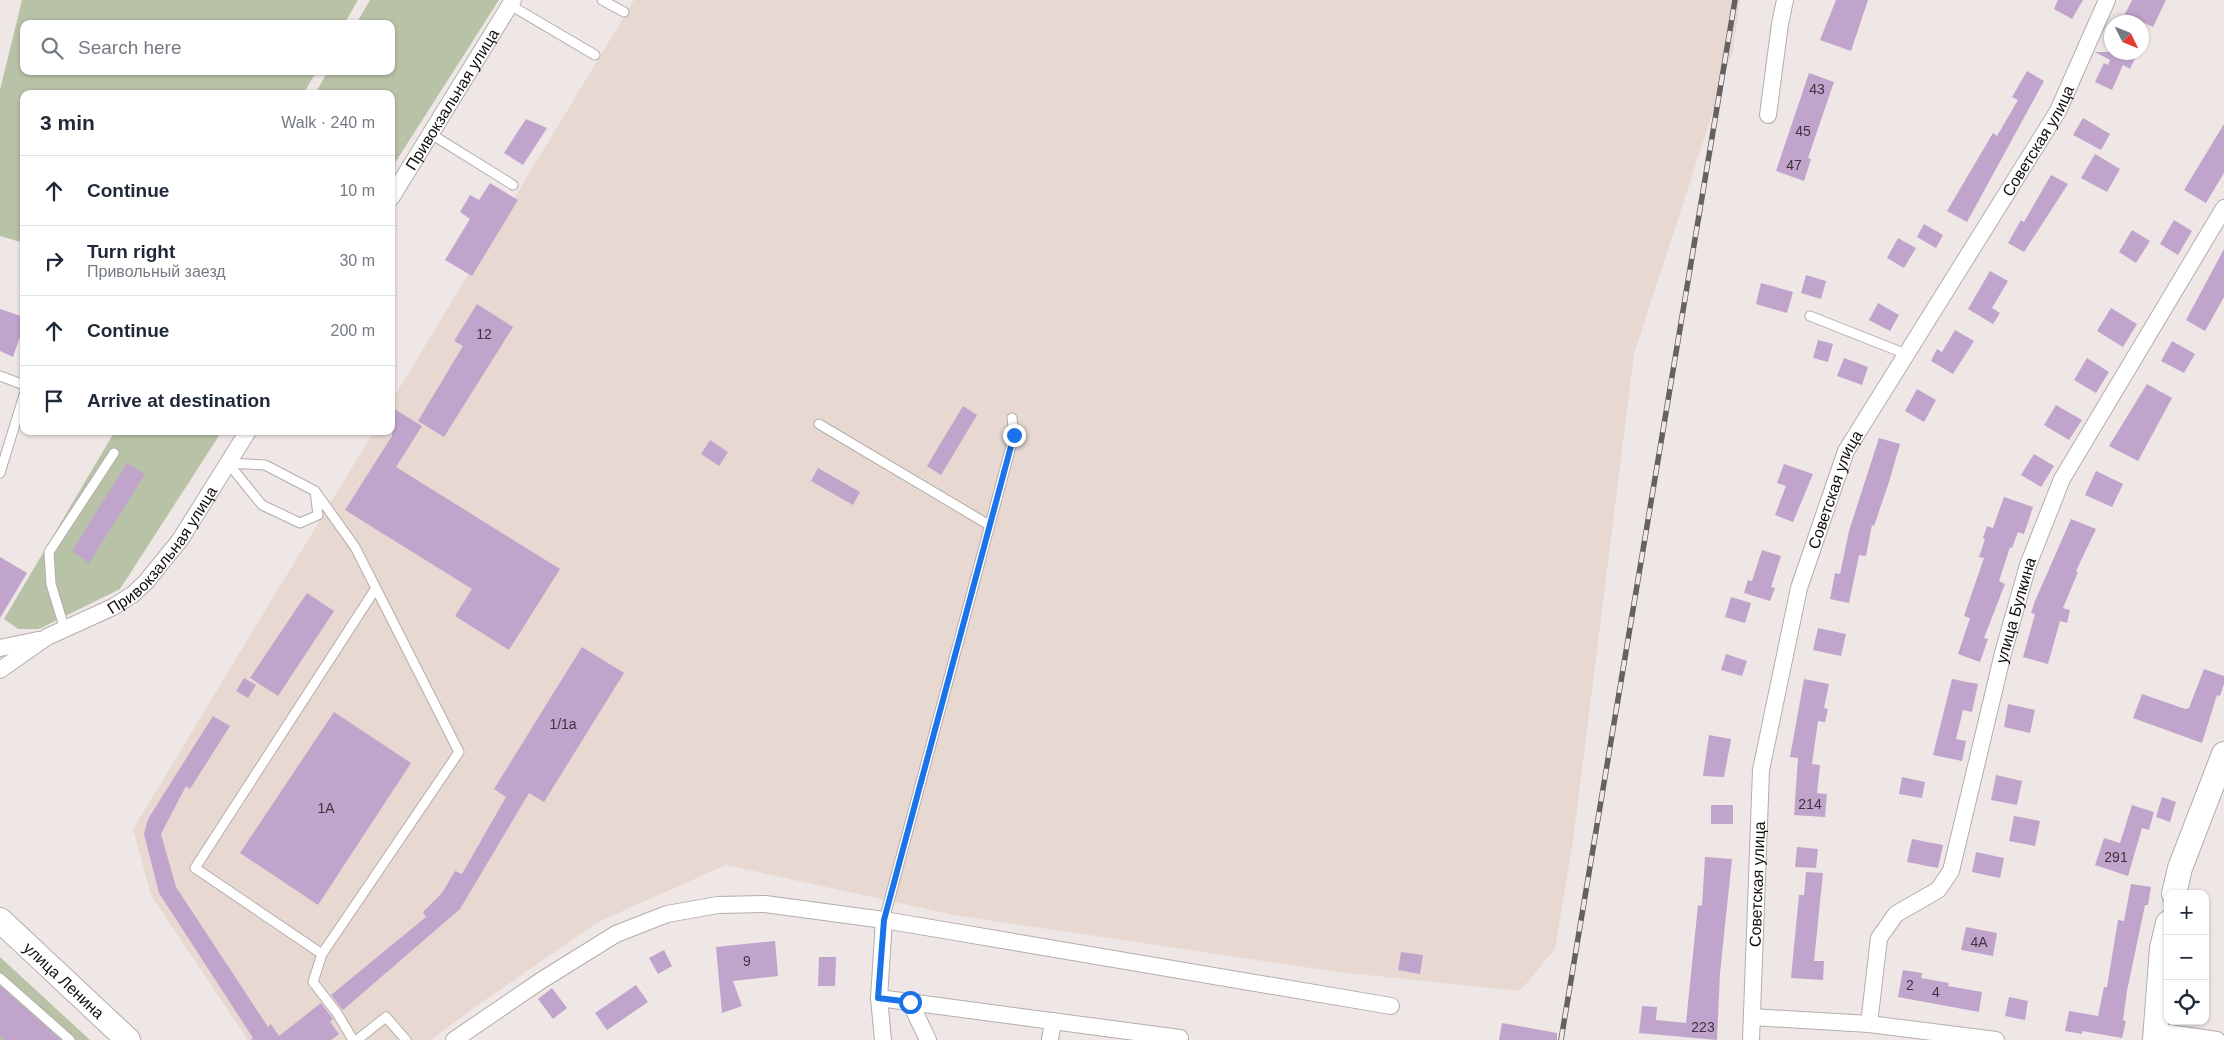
<!DOCTYPE html>
<meta charset="utf-8">
<style>
body{margin:0;font-family:Arial,sans-serif;background:#f6f6f7;color:#1f2937}
.controls{position:absolute;right:15px;bottom:15px;display:grid;overflow:hidden;border-radius:10px;box-shadow:0 1px 4px #0004}
.controls button{width:45px;height:45px;display:grid;place-items:center;padding:0;border:0;border-bottom:1px solid #e0e1e3;background:#fff;color:#1f2937;font:25px sans-serif}
.compass{position:absolute;left:2104px;top:15px;width:45px;height:45px;border-radius:50%;background:#fff;box-shadow:0 1px 4px #0004;rotate:133deg}
.stop{position:absolute;width:15px;height:15px;margin:-11px;border:4px solid #1a73e8;border-radius:50%;background:#fff}
.stop.end{background:#1a73e8;border-color:#fff;box-shadow:0 1px 5px #0008}
.list{margin:0;padding:0;list-style:none}
h2{display:flex;justify-content:space-between;align-items:center;height:65px;margin:0;padding:0 20px;font-size:21px}
h2 small{font-size:16px;font-weight:400;color:#747a83}
.list li{display:grid;grid-template-columns:32px 1fr auto;gap:15px;align-items:center;box-sizing:border-box;height:70px;padding:0 20px;border-top:1px solid #e0e1e3}
.list b{display:block;font-size:19px;white-space:nowrap}
.list p{margin:0;font-size:16px;white-space:nowrap;color:#747a83}
.list em{font-size:16px;font-style:normal;color:#747a83}
.icon{flex:none;width:28px;height:28px;fill:none;stroke:currentColor;stroke-width:2;stroke-linecap:round;stroke-linejoin:round}
.map{position:relative;flex:none;width:2224px;height:1040px;overflow:hidden}
.search{position:absolute;background:#fff;box-shadow:0 1px 4px #0004;left:20px;top:20px;width:375px;height:55px;display:flex;align-items:center;gap:12px;box-sizing:border-box;padding:0 18px;border-radius:10px;color:#747a83;font-size:19px}
.panel{position:absolute;background:#fff;box-shadow:0 1px 4px #0004;left:20px;top:90px;width:375px;height:345px;border-radius:10px}
.map>svg:first-child{display:block}
.built{fill:#e7d8d2}
.green{fill:#b8c2a7}
.building{fill:#c1a4cc}
.lines{fill:none;stroke-linecap:round;stroke-linejoin:round}
.service-casing{stroke:#b4adab;stroke-width:11}
.minor-casing{stroke:#b4adab;stroke-width:18}
.secondary-casing{stroke:#b4adab;stroke-width:26}
.service{stroke:#fff;stroke-width:9}
.minor{stroke:#fff;stroke-width:16}
.secondary{stroke:#fff;stroke-width:24}
.rail-casing{stroke:#656160;stroke-width:5.5}
.rail{stroke:#eee7e5;stroke-width:4;stroke-dasharray:11;stroke-linecap:butt}
.route{stroke:#1a73e8;stroke-width:6}
.labels{text-anchor:middle;stroke-width:4.5;stroke-linejoin:round;paint-order:stroke}
.number-label{font-size:14px;fill:#3d343e}
.street-label{font-size:16px;fill:#110f0e;stroke:#eee7e5}
</style>
<div class="map">
<svg width="2224" height="1040" viewBox="0 0 2224 1040">
<rect width="100%" height="100%" fill="#eee7e5"/>
<polygon class="built" points="634,0 1740,0 1733,50 1634,354 1573,841 1555,949 1520,991 1338,972 954,915 726,865 598,922 475,1007 431,1040 248,1040 151,895 133,829 374,431 391,431 391,402"/>
<g class="green">
<polygon points="22,0 358,0 344,24 24,24 24,71 317,71 303,94 24,94 24,243 0,236 0,90"/>
<polygon points="370,0 499,0 391,169 391,94 315,94 328,71 391,71 391,24 356,24"/>
<polygon points="115,431 222,431 120,589 39,629 18,629 4,619"/>
<polygon points="0,957 90,1040 0,1040"/>
</g>
<g class="building">
<polygon points="1836,0 1868,0 1851,51 1820,40"/>
<polygon points="2058,0 2083,0 2072,19 2054,9"/>
<polygon points="2132,0 2166,0 2153,27 2125,14"/>
<polygon points="2095,52 2138,52 2130,69 2123,65 2112,90 2095,82 2104,63 2108,65 2110,60"/>
<polygon points="2027,71 2044,81 1967,222 1947,211 1993,133 1997,136 2018,100 2012,97"/>
<polygon points="1809,73 1834,82 1808,158 1811,159 1804,181 1776,171"/>
<polygon points="2083,118 2110,134 2101,150 2073,135"/>
<polygon points="526,119 547,128 523,165 504,153"/>
<polygon points="2224,124 2224,173 2206,203 2184,190"/>
<polygon points="2095,154 2120,169 2107,192 2081,178"/>
<polygon points="2051,175 2068,184 2024,252 2008,243 2021,220 2024,222"/>
<polygon points="490,183 518,200 472,276 445,260 470,219 460,212 470,195 479,200"/>
<polygon points="2174,220 2192,231 2178,255 2160,244"/>
<polygon points="1924,224 1943,235 1936,248 1917,237"/>
<polygon points="2132,230 2150,241 2136,263 2119,252"/>
<polygon points="1898,238 1916,248 1904,268 1887,258"/>
<polygon points="2224,249 2224,297 2205,331 2186,320"/>
<polygon points="1990,271 2008,281 1992,308 2000,313 1993,324 1968,309"/>
<polygon points="1806,275 1826,281 1821,299 1801,293"/>
<polygon points="1761,283 1793,292 1787,313 1756,304"/>
<polygon points="1878,303 1899,315 1890,331 1869,320"/>
<polygon points="477,304 513,327 444,437 418,421 463,346 454,341"/>
<polygon points="2111,308 2137,324 2123,347 2097,331"/>
<polygon points="0,309 24,317 24,325 13,357 0,351"/>
<polygon points="1955,330 1974,341 1953,374 1931,361 1937,349 1942,352"/>
<polygon points="1818,340 1833,344 1828,362 1813,358"/>
<polygon points="2172,341 2195,354 2184,373 2161,361"/>
<polygon points="1844,358 1868,367 1862,385 1837,376"/>
<polygon points="2087,358 2109,372 2096,393 2074,380"/>
<polygon points="2147,384 2172,398 2138,461 2109,446"/>
<polygon points="1917,389 1936,400 1924,422 1905,411"/>
<polygon points="2056,405 2082,420 2069,440 2044,425"/>
<polygon points="963,406 977,415 941,475 927,466"/>
<polygon points="391,407 422,426 396,467 560,569 509,650 455,616 472,589 345,510 392,436"/>
<polygon points="1879,438 1900,444 1889,482 1874,526 1872,525 1866,556 1859,555 1849,603 1830,599 1835,573 1840,574 1849,531"/>
<polygon points="710,440 728,452 719,466 701,454"/>
<polygon points="2034,454 2054,466 2041,487 2021,475"/>
<polygon points="127,463 145,474 89,563 72,551"/>
<polygon points="1784,464 1813,474 1793,522 1775,515 1786,486 1777,483"/>
<polygon points="818,468 860,492 853,505 811,481"/>
<polygon points="2096,471 2123,484 2112,507 2085,495"/>
<polygon points="2004,497 2033,507 2024,534 2018,532 2012,548 2010,547 1999,581 2005,584 1984,638 1988,639 1980,662 1958,654 1970,618 1964,616 1984,558 1979,557 1985,539 1983,538 1987,526 1993,528"/>
<polygon points="2071,519 2096,529 2076,571 2078,572 2063,608 2070,610 2067,623 2060,621 2048,664 2023,657 2035,614 2031,613 2035,601"/>
<polygon points="1762,550 1781,556 1771,587 1775,588 1770,601 1744,593 1748,580 1752,581"/>
<polygon points="0,557 27,573 0,618"/>
<polygon points="307,593 334,611 278,696 250,678"/>
<polygon points="1731,597 1751,603 1745,623 1725,617"/>
<polygon points="1818,628 1846,634 1841,656 1813,650"/>
<polygon points="582,647 624,673 544,802 529,793 460,909 343,1010 331,995 426,917 423,912 442,893 455,871 462,874 506,797 494,789"/>
<polygon points="1726,654 1747,661 1742,676 1721,670"/>
<polygon points="2204,669 2224,676 2224,684 2220,696 2217,695 2202,743 2133,718 2142,694 2185,709 2189,708"/>
<polygon points="244,678 256,685 248,698 236,691"/>
<polygon points="1804,679 1829,684 1824,708 1828,709 1825,722 1818,721 1812,764 1820,765 1817,793 1827,794 1825,817 1794,815 1798,758 1790,757"/>
<polygon points="1952,679 1978,684 1972,712 1963,710 1956,739 1966,741 1962,761 1933,755"/>
<polygon points="2008,704 2035,710 2030,733 2004,727"/>
<polygon points="334,712 411,763 318,905 240,853"/>
<polygon points="213,716 230,726 190,789 186,786 161,834 176,887 268,1027 271,1024 279,1036 321,1003 333,1019 330,1022 339,1034 331,1040 251,1040 253,1038 159,893 144,834 148,819"/>
<polygon points="1709,735 1731,739 1724,777 1703,776"/>
<polygon points="1996,775 2022,781 2017,805 1991,800"/>
<polygon points="1902,777 1925,782 1922,798 1899,794"/>
<polygon points="2162,797 2176,802 2170,822 2156,817"/>
<rect x="1711" y="805" width="22" height="19"/>
<polygon points="2132,805 2154,812 2149,830 2142,828 2128,876 2095,865 2104,838 2120,843"/>
<polygon points="2014,816 2040,821 2035,846 2009,841"/>
<polygon points="1912,839 1943,845 1938,868 1907,862"/>
<polygon points="1797,847 1818,849 1816,868 1795,867"/>
<polygon points="1976,852 2004,858 2000,878 1972,872"/>
<polygon points="1705,857 1732,859 1720,973 1717,1040 1639,1033 1642,1006 1657,1007 1656,1020 1686,1023 1698,905 1702,906"/>
<polygon points="1806,872 1823,873 1814,961 1824,961 1823,980 1791,978 1799,895 1804,895"/>
<polygon points="2131,884 2151,887 2148,905 2145,905 2127,991 2123,1020 2126,1021 2122,1038 2082,1031 2082,1034 2065,1031 2069,1011 2098,1016 2104,987 2107,987 2118,920 2124,921"/>
<polygon points="1966,927 1997,933 1993,956 1961,950"/>
<polygon points="775,941 778,976 733,981 742,1006 722,1013 716,947"/>
<polygon points="664,950 672,966 658,974 649,958"/>
<polygon points="1401,952 1423,955 1420,974 1398,970"/>
<polygon points="819,957 836,957 835,986 818,986"/>
<polygon points="1903,970 1922,973 1921,978 1949,983 1948,986 1982,992 1979,1012 1898,997"/>
<polygon points="636,985 648,1002 607,1030 595,1013"/>
<polygon points="0,986 61,1040 5,1040 0,1036"/>
<polygon points="552,988 567,1008 553,1019 538,999"/>
<polygon points="2009,997 2028,1001 2025,1020 2005,1016"/>
<polygon points="1502,1023 1557,1033 1557,1040 1499,1040"/>
</g>
<g class="lines">
<g class="service-casing">
<g id="service">
<polyline points="602,0 624,12"/>
<polyline points="510,5 595,55"/>
<polyline points="431,134 513,185"/>
<polyline points="1810,316 1906,354"/>
<polyline points="0,376 24,385"/>
<polyline points="819,424 989,525"/>
<polyline points="0,473 24,395"/>
<polyline points="315,491 318,515 300,523 262,505 228,463 265,465 315,491 355,547 459,752 322,954 195,868 376,588"/>
<polyline points="65,630 51,584 49,552 114,453"/>
<polyline points="884,920 1014,435 1012,418"/>
<polyline points="322,954 313,982 337,1013 353,1040"/>
<polyline points="0,978 70,1040"/>
<polyline points="357,1040 386,1017 406,1040"/>
</g>
</g>
<g class="minor-casing">
<g id="minor">
<polyline points="1768,115 1780,24 1785,0"/>
<path id="s1" d="M391,198l122,-198"/>
<polyline points="0,648 38,640"/>
<path id="s2" d="M0,670l47,-33 66,-30 19,-12 14,-13 34,-42 68,-109"/>
<polyline points="879,998 1180,1038"/>
<polyline points="910,1002 928,1040"/>
<polyline points="1752,1017 1869,1024 1996,1040"/>
<path id="s3" d="M1869,1024l10,-86 17,-24 42,-24 13,-19 52,-218 25,-88 34,-86 162,-271"/>
<polyline points="2155,1031 2217,1040"/>
<polyline points="454,1040 542,980 616,934 667,914 718,905 765,904 884,920 1391,1006"/>
<polyline points="883,1040 879,998 884,920"/>
<polyline points="1050,1040 1053,1021"/>
<path id="s4" d="M1751,1040l10,-270 38,-182 47,-137 212,-340 49,-111"/>
</g>
</g>
<g class="secondary-casing">
<g id="secondary">
<polyline points="2174,894 2180,868 2224,754"/>
<path id="s5" d="M0,920l128,120"/>
<polyline points="2155,1040 2162,948 2168,923"/>
</g>
</g>
<use href="#service" class="service"/>
<use href="#minor" class="minor"/>
<use href="#secondary" class="secondary"/>
<g class="rail-casing">
<polyline id="rail" points="1561,1040 1735,0"/>
</g>
<use href="#rail" class="rail"/>
</g>
<g class="lines">
<polyline class="route" points="910,1002 878,998 884,920 1014,435"/>
</g>
<g class="labels">
<g class="number-label">
<text x="1817" y="94">43</text>
<text x="1803" y="136">45</text>
<text x="1794" y="170">47</text>
<text x="484" y="339">12</text>
<text x="563" y="729">1/1а</text>
<text x="1810" y="809">214</text>
<text x="326" y="813">1А</text>
<text x="2116" y="862">291</text>
<text x="1979" y="947">4А</text>
<text x="747" y="966">9</text>
<text x="1910" y="990">2</text>
<text x="1936" y="997">4</text>
<text x="1703" y="1032">223</text>
</g>
<g class="street-label">
<text dy="6" stroke="none"><textPath href="#s1" startOffset="116">Привокзальная улица</textPath></text>
<text dy="6" stroke="none"><textPath href="#s4" startOffset="966">Советская улица</textPath></text>
<text dy="6" stroke="none"><textPath href="#s4" startOffset="561">Советская улица</textPath></text>
<text dy="6" stroke="none"><textPath href="#s2" startOffset="206">Привокзальная улица</textPath></text>
<text dy="6" stroke="none"><textPath href="#s3" startOffset="456">улица Булкина</textPath></text>
<text dy="6" stroke="none"><textPath href="#s4" startOffset="156">Советская улица</textPath></text>
<text dy="6" stroke="none"><textPath href="#s5" startOffset="88">улица Ленина</textPath></text>
</g>
</g>
</svg>
<div class="controls">
<button>+</button>
<button>−</button>
<button><svg class="icon" aria-label="locate" viewBox="0 0 24 24"><circle cx="12" cy="12" r="6"/><path d="M12 2v4M12 18v4M2 12h4M18 12h4"/></svg></button>
</div>
<svg class="compass" viewBox="-18 -18 36 36"><path d="M0-13l5 13h-10z" fill="#e53935"/><path d="M0 13l5-13h-10z" fill="#747a83"/></svg>
<div class="stop" style="left:910px;top:1002px"></div>
<div class="stop end" style="left:1014px;top:435px"></div>
<div class="search"><svg class="icon" aria-label="search" viewBox="0 0 24 24"><circle cx="10" cy="10" r="6"/><path d="M15 15l6 6"/></svg>Search here</div>
<section class="panel">
<h2>3 min<small>Walk · 240 m</small></h2>
<ul class="list">
<li><svg class="icon" aria-label="ahead" viewBox="0 0 24 24"><path d="M12 20V5M6 11l6-6 6 6"/></svg><div><b>Continue</b></div><em>10 m</em></li>
<li><svg class="icon" aria-label="right" viewBox="0 0 24 24"><path d="M7 20v-9h11M14 6l5 5-5 5"/></svg><div><b>Turn right</b><p>Привольный заезд</p></div><em>30 m</em></li>
<li><svg class="icon" aria-label="ahead" viewBox="0 0 24 24"><path d="M12 20V5M6 11l6-6 6 6"/></svg><div><b>Continue</b></div><em>200 m</em></li>
<li><svg class="icon" aria-label="arrive" viewBox="0 0 24 24"><path d="M6 21V4h12l-3 4 3 4H6"/></svg><div><b>Arrive at destination</b></div></li>
</ul>
</section>
</div>
